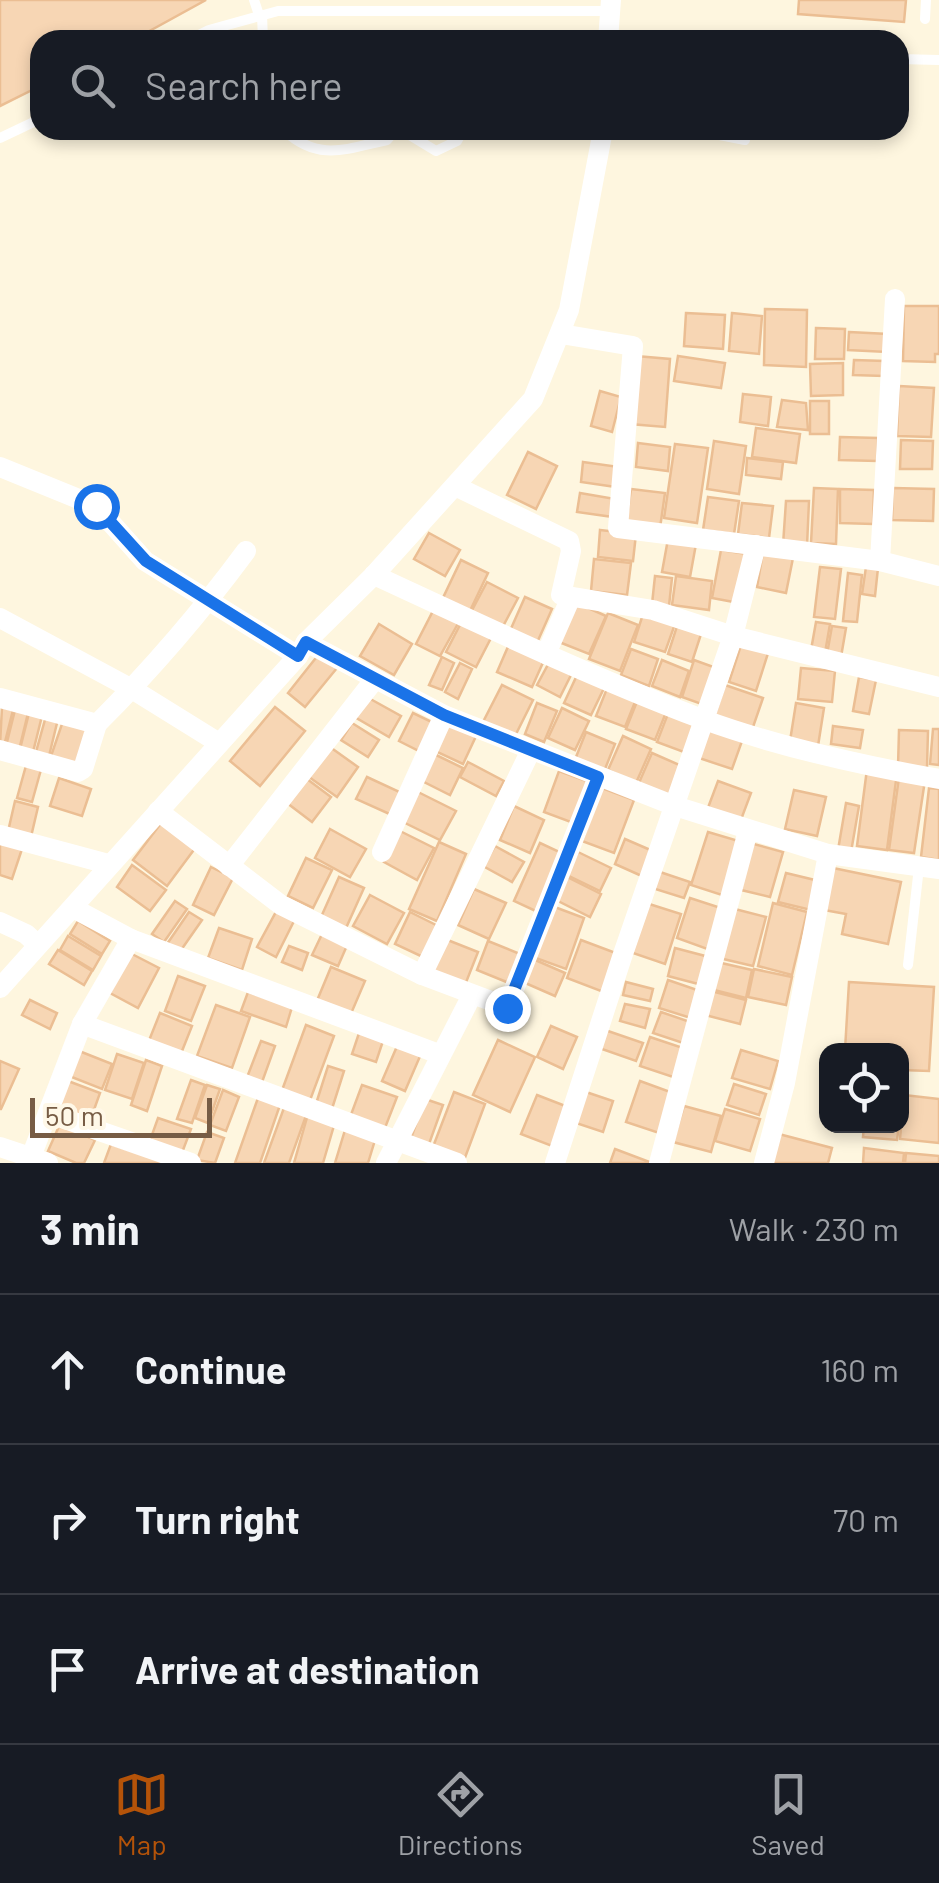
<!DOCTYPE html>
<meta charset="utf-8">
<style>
body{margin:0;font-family:Barlow,sans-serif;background:#20242c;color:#f1f3f6}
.controls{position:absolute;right:30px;bottom:30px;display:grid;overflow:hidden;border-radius:20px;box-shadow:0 5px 15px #0003}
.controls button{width:90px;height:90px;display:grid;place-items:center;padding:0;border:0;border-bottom:2px solid #363941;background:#171b24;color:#f1f3f6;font:50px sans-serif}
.scale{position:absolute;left:30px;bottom:25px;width:182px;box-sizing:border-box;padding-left:10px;border:5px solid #775c45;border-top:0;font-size:28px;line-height:35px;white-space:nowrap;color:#775c45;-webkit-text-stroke:8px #fff8e8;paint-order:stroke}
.stop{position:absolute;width:30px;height:30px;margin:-22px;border:8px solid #1a73e8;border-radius:50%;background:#fff}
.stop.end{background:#1a73e8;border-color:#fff;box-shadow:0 2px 10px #0008}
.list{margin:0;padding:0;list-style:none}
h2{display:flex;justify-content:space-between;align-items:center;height:130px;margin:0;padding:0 40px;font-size:42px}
h2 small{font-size:32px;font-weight:400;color:#9ea1a6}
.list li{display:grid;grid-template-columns:65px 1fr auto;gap:30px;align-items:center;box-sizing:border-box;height:150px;padding:0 40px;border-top:2px solid #363941}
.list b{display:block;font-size:38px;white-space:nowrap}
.list em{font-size:32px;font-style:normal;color:#9ea1a6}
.icon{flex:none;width:55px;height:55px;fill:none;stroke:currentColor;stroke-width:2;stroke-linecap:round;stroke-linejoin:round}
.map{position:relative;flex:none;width:939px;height:1163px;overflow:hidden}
.search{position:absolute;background:#171b24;box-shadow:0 5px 15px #0003;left:30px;right:30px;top:30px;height:110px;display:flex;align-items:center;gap:25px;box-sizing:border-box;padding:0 35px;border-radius:30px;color:#9ea1a6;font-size:38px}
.sheet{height:580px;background:#171b24}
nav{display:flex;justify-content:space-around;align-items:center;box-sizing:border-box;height:140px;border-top:2px solid #363941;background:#171b24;font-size:28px;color:#9ea1a6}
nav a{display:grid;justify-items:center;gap:5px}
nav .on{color:#b45309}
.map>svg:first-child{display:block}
.building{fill:#f7d6b4;stroke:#ebbe93;stroke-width:2.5}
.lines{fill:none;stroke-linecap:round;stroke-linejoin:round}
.lane{stroke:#fff;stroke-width:10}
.street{stroke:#fff;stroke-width:20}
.route{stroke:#1a73e8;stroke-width:12}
</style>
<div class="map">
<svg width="939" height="1163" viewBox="0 0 939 1163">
<rect width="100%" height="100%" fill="#fef6df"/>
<g class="building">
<polygon points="0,0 206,0 133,40 40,40 40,86 0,106"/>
<polygon points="799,0 906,0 904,22 798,14"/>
<polygon points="904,306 939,306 939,354 935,354 935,362 903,361"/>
<polygon points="765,309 807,310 806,367 764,365"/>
<polygon points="686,313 725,315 723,349 684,346"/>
<polygon points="732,313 762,316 759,354 729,351"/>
<polygon points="816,328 845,329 844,359 815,359"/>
<polygon points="849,332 888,334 887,352 848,350"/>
<polygon points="636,356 670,359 665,427 630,424"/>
<polygon points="678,356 725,363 721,388 674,381"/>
<polygon points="854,360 885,361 884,376 853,375"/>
<polygon points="843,363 843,395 811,396 810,364"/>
<polygon points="899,386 934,388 931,437 897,436"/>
<polygon points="600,391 621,397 612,432 591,426"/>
<polygon points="743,394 771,397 768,426 740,422"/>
<polygon points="782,400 806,403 808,430 777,427"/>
<rect x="810" y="401" width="19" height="33"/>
<polygon points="756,428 800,434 796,463 752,457"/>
<polygon points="840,437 878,438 877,461 839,460"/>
<polygon points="901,440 933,441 932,469 900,469"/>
<polygon points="714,441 746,446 739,494 707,489"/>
<polygon points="638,443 670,447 668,471 636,467"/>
<polygon points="675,444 708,448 697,523 664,518"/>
<polygon points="528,452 557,466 536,509 507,495"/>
<polygon points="747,458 783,462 781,479 746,475"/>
<polygon points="583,462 619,467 616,487 581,482"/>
<polygon points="814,488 838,489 836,544 811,543"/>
<polygon points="893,488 934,489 933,521 892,520"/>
<polygon points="631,489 665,493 660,528 626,524"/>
<polygon points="840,489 874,490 873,524 840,523"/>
<polygon points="580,493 615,499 613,517 577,512"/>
<polygon points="708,497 739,501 734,534 703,530"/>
<polygon points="786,501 809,501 807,546 783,545"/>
<polygon points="742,503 773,506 769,538 738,534"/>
<polygon points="600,530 636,534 633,561 598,557"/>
<polygon points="429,533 460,550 445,576 414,559"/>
<polygon points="668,539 696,544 690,577 662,572"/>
<polygon points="721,550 747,554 739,603 712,598"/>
<polygon points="763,552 793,558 786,593 757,587"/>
<polygon points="594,559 631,563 627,595 591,591"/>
<polygon points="461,560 488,573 468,615 441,602"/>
<polygon points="820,567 841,569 835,619 814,617"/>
<polygon points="866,567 878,568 875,596 862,594"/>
<polygon points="848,573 862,575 857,622 843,621"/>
<polygon points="655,576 672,578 669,606 652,604"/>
<polygon points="676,576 712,581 709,610 672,605"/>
<polygon points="487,582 518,598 501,630 470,614"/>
<polygon points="525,597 552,609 536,645 509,633"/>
<polygon points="577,603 606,616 589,654 559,642"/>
<polygon points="435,607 460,620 440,656 416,644"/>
<polygon points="608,613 638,625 620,671 589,659"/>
<polygon points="643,614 675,624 665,652 634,642"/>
<polygon points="462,621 492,636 476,667 446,652"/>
<polygon points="816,622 830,624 825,653 811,650"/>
<polygon points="678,623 702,631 692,662 668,654"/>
<polygon points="379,624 412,644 394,675 360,656"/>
<polygon points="832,626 846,628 841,657 827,654"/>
<polygon points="510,642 545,658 532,687 497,672"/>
<polygon points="742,642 769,650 756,691 729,682"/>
<polygon points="631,649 658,659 649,686 621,675"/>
<polygon points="319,654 337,668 305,707 288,693"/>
<polygon points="442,657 454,663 442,690 429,685"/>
<polygon points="551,659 573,671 560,697 537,685"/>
<polygon points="662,660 689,671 680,697 652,686"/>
<polygon points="694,660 719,669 707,706 682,697"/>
<polygon points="460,663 472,669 458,699 445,692"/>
<polygon points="801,668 835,671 832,702 798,699"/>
<polygon points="578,673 605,686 591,715 564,703"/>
<polygon points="859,677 876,680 869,714 853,711"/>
<polygon points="502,685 533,700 514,738 483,722"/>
<polygon points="725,685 763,698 752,730 714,717"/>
<polygon points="608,686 637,697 625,727 596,716"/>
<polygon points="365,696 401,716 389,737 353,716"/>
<polygon points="638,699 667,710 655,740 626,729"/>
<polygon points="537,703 557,711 544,742 525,734"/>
<polygon points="796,703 824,708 818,746 790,741"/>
<polygon points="2,707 13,710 4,746 0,745"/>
<polygon points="275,707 305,731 260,786 230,761"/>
<polygon points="562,708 589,721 575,750 548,738"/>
<polygon points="15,710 28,713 19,750 6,746"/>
<polygon points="669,711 700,723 689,754 657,742"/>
<polygon points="29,713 42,716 33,752 20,749"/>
<polygon points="413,713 436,724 421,752 399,741"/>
<polygon points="46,716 58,719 49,756 36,752"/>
<polygon points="63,721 88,729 77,764 51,756"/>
<polygon points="450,721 477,734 463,764 435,751"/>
<polygon points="352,723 379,740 368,757 341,740"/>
<polygon points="833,726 863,730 860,748 831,744"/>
<polygon points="709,729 742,741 732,769 699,758"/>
<polygon points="933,729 939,729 939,765 930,764"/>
<polygon points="899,730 928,731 927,768 898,767"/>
<polygon points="586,732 615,744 603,774 574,762"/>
<polygon points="623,736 651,749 636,783 608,770"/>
<polygon points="330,747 358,767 337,797 309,777"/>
<polygon points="652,753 684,767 670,799 638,785"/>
<polygon points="434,754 463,768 450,795 420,780"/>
<polygon points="27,762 42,766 32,802 17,798"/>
<polygon points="468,762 504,781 496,796 460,777"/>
<polygon points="867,769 897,773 887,850 857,846"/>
<polygon points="559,771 592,783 576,824 544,812"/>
<polygon points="367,777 404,794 394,816 356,799"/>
<polygon points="899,777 925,780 914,853 889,850"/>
<polygon points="59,778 91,789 82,816 50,806"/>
<polygon points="307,779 331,797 312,822 287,803"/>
<polygon points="718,781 751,793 739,825 706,813"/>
<polygon points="602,788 634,800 614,853 582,841"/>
<polygon points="929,788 939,789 939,860 921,857"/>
<polygon points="794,790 826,797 817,836 785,829"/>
<polygon points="418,792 456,811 440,840 403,822"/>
<polygon points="15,801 38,807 30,841 7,836"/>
<polygon points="846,803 859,806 851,852 838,850"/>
<polygon points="514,806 544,820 530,853 500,840"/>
<polygon points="162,822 196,847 167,886 133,860"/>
<polygon points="330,829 366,849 350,877 315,858"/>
<polygon points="400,831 434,848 417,880 384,862"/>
<polygon points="708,832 742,842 725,896 691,885"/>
<polygon points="625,839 655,852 644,877 615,864"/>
<polygon points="0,842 22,849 12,879 0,875"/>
<polygon points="439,842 466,854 437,921 409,909"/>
<polygon points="540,843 566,855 540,913 514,901"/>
<polygon points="750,843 783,852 770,897 737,889"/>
<polygon points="495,846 524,862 512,882 483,866"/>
<polygon points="578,852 611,868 600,891 567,875"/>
<polygon points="306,858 332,870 313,908 288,896"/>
<polygon points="132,865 166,890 150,911 117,887"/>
<polygon points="211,867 233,878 214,915 193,905"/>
<polygon points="833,868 901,882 888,944 842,934 846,914 824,910"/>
<polygon points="657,871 690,882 684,898 652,888"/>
<polygon points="786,873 819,881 811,910 778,902"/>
<polygon points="339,877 364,888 346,928 321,917"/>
<polygon points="567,877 601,894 590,917 556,900"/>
<polygon points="474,889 506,903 489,939 458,925"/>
<polygon points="370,895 404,913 387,944 353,926"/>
<polygon points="690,898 724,909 710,950 677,938"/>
<polygon points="175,901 187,909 164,942 152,934"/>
<polygon points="646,903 681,914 665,964 630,952"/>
<polygon points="773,903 807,912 792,975 758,966"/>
<polygon points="552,906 584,918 566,969 533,957"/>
<polygon points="731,908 766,917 753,966 719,958"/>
<polygon points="277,910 295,919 276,957 257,947"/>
<polygon points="189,912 202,920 179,953 167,944"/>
<polygon points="410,912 438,926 423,957 395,944"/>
<polygon points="78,921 110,941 102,954 70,934"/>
<polygon points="219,928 252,939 242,970 208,958"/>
<polygon points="324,930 349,941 338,966 312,955"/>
<polygon points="68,936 101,956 93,970 60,950"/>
<polygon points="445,939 478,952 465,985 432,972"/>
<polygon points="581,940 621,955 606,993 567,978"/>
<polygon points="488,941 520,954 509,983 477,970"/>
<polygon points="289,946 308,953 302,970 282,962"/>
<polygon points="675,948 709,957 702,985 668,976"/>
<polygon points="58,950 92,971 84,985 49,964"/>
<polygon points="130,953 159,968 138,1008 110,993"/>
<polygon points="533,959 565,973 555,996 523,982"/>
<polygon points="717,962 752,970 746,998 710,989"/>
<polygon points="331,967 365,981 350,1016 316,1003"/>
<polygon points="754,969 792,977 786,1005 748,997"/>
<polygon points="178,976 205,986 191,1021 165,1011"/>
<polygon points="668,980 703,992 694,1019 659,1008"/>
<polygon points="626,982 653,989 650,1001 623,995"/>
<polygon points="849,982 934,987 929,1071 902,1070 902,1050 845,1050"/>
<polygon points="711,991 746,1000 740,1024 705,1015"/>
<polygon points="248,992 292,1007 286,1027 241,1011"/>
<polygon points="30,1000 57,1013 50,1029 22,1015"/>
<polygon points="625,1004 650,1009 645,1028 620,1021"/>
<polygon points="216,1005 250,1017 232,1068 197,1056"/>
<polygon points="661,1012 696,1024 689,1045 653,1033"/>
<polygon points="160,1013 192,1026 180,1056 148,1043"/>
<polygon points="306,1025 334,1036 309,1103 281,1093"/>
<polygon points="551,1026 577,1037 563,1069 537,1057"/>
<polygon points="360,1030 384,1038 376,1062 352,1054"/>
<polygon points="605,1030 643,1043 636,1061 599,1048"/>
<polygon points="650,1037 689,1050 679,1079 640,1066"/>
<polygon points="498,1040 535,1057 510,1112 473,1095"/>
<polygon points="261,1041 275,1046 261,1085 246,1080"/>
<polygon points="398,1044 421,1054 405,1091 382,1081"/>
<polygon points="74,1049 112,1064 102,1089 64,1074"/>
<polygon points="741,1050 778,1061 770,1089 732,1078"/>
<polygon points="117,1054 144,1063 132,1099 105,1090"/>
<polygon points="146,1060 162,1066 147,1111 131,1105"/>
<polygon points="0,1061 19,1069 1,1109 0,1109"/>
<polygon points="328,1066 344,1071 331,1112 315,1107"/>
<polygon points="191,1080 205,1085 192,1123 177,1119"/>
<polygon points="68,1081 100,1093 90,1121 58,1110"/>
<polygon points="640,1081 673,1093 659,1133 626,1122"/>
<polygon points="734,1084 766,1094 759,1115 727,1105"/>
<polygon points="207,1085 220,1089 208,1123 195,1118"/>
<polygon points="362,1085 397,1097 383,1133 349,1120"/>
<polygon points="223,1090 239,1097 226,1131 210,1125"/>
<polygon points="454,1092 485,1104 463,1163 431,1152"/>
<polygon points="586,1092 613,1101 603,1132 576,1123"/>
<polygon points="259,1095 281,1102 260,1163 235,1163"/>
<polygon points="537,1095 568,1107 552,1146 521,1134"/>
<polygon points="904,1095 939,1099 939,1143 900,1139"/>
<polygon points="425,1099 443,1105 429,1144 411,1138"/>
<polygon points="285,1105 307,1113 289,1163 264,1163"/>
<polygon points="684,1106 721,1116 711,1152 673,1142"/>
<polygon points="725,1109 760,1119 750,1151 715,1141"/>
<polygon points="308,1114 335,1122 323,1163 294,1163"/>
<polygon points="158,1118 191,1129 180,1158 148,1146"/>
<polygon points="60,1124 95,1140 84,1163 76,1163 48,1151"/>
<polygon points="864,1126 899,1126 897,1140 863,1137"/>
<polygon points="345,1130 375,1140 368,1163 335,1163"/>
<polygon points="207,1132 224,1138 215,1163 197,1160"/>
<polygon points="775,1133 832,1148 828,1163 767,1163"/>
<polygon points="111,1144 168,1163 104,1163"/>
<polygon points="864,1148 904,1153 903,1163 863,1163"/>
<polygon points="615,1149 652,1163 610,1163"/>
<polygon points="906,1153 939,1156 939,1163 905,1163"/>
</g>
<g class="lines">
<g class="lane">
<polyline points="254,0 259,15"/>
<polyline points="262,15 263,40"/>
<polyline points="925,19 926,0"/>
<polyline points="189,40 209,30 278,11 610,11"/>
<polyline points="899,59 939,60"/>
<path d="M284,130c34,32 62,19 103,10l5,-6 11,-3 33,20 21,-10 6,-11"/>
<polyline points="694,130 745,140"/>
<polyline points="0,138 40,119"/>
<polyline points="908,965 919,867"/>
</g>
<g class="street">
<polyline points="608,40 611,0"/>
<polyline points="561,334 633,346 618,528 880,561 939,576"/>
<polyline points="0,467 96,506 145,561 298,656"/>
<polyline points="455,486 569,541 571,551 561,595 653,610 733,636 939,687"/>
<polyline points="880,561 895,299"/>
<path d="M374,575c108,50 217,102 328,144 76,28 158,46 237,60"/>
<polyline points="0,618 132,689 219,743"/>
<polyline points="306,642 444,715 675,806 828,854 939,869"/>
<polyline points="546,654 571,597"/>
<polyline points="0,698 97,724 83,769 78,772 0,750"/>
<path d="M97,724c54,-54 104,-112 149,-173"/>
<polyline points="158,811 281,905 422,975 507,1007 598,777"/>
<polyline points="0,835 108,864"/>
<polyline points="382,852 444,715"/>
<polyline points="229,866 375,679"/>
<polyline points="73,908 131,939 439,1054"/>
<polyline points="0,922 26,934 37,944"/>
<polyline points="422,975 531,750"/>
<polyline points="0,988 298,656 306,642 374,575 533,399 569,310 603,130"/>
<polyline points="82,1024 457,1163"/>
<polyline points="48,1113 191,1163"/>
<polyline points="0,1147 48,1163"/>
<polyline points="31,1157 82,1024 131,939"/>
<polyline points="386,1163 472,995"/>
<polyline points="555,1163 623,954 733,636 756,545"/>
<polyline points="659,1163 748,831"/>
<polyline points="764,1163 785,1083 828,854"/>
</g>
</g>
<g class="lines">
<polyline class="route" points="96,506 146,561 298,656 306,642 444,715 598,777 507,1008"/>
</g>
</svg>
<div class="controls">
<button><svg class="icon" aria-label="locate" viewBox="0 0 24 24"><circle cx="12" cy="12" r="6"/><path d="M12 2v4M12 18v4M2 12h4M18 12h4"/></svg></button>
</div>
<div class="scale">50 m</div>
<div class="stop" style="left:96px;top:506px"></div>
<div class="stop end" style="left:507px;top:1008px"></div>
<div class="search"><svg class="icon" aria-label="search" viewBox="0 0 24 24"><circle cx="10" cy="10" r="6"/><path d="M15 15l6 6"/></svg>Search here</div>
</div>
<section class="sheet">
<h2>3 min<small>Walk · 230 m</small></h2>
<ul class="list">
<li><svg class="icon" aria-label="ahead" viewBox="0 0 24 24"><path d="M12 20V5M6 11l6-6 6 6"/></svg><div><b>Continue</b></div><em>160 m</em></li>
<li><svg class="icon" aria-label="right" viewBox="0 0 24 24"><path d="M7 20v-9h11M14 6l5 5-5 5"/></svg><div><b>Turn right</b></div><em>70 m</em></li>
<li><svg class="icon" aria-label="arrive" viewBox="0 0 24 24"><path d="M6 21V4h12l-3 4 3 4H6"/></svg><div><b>Arrive at destination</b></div></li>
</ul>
</section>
<nav>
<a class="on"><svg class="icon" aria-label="map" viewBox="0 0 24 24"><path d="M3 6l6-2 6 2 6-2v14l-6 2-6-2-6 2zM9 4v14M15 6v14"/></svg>Map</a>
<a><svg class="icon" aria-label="directions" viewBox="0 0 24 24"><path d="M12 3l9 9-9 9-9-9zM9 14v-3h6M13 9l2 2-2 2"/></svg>Directions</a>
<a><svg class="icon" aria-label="saved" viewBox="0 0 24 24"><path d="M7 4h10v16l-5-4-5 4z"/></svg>Saved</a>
</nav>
